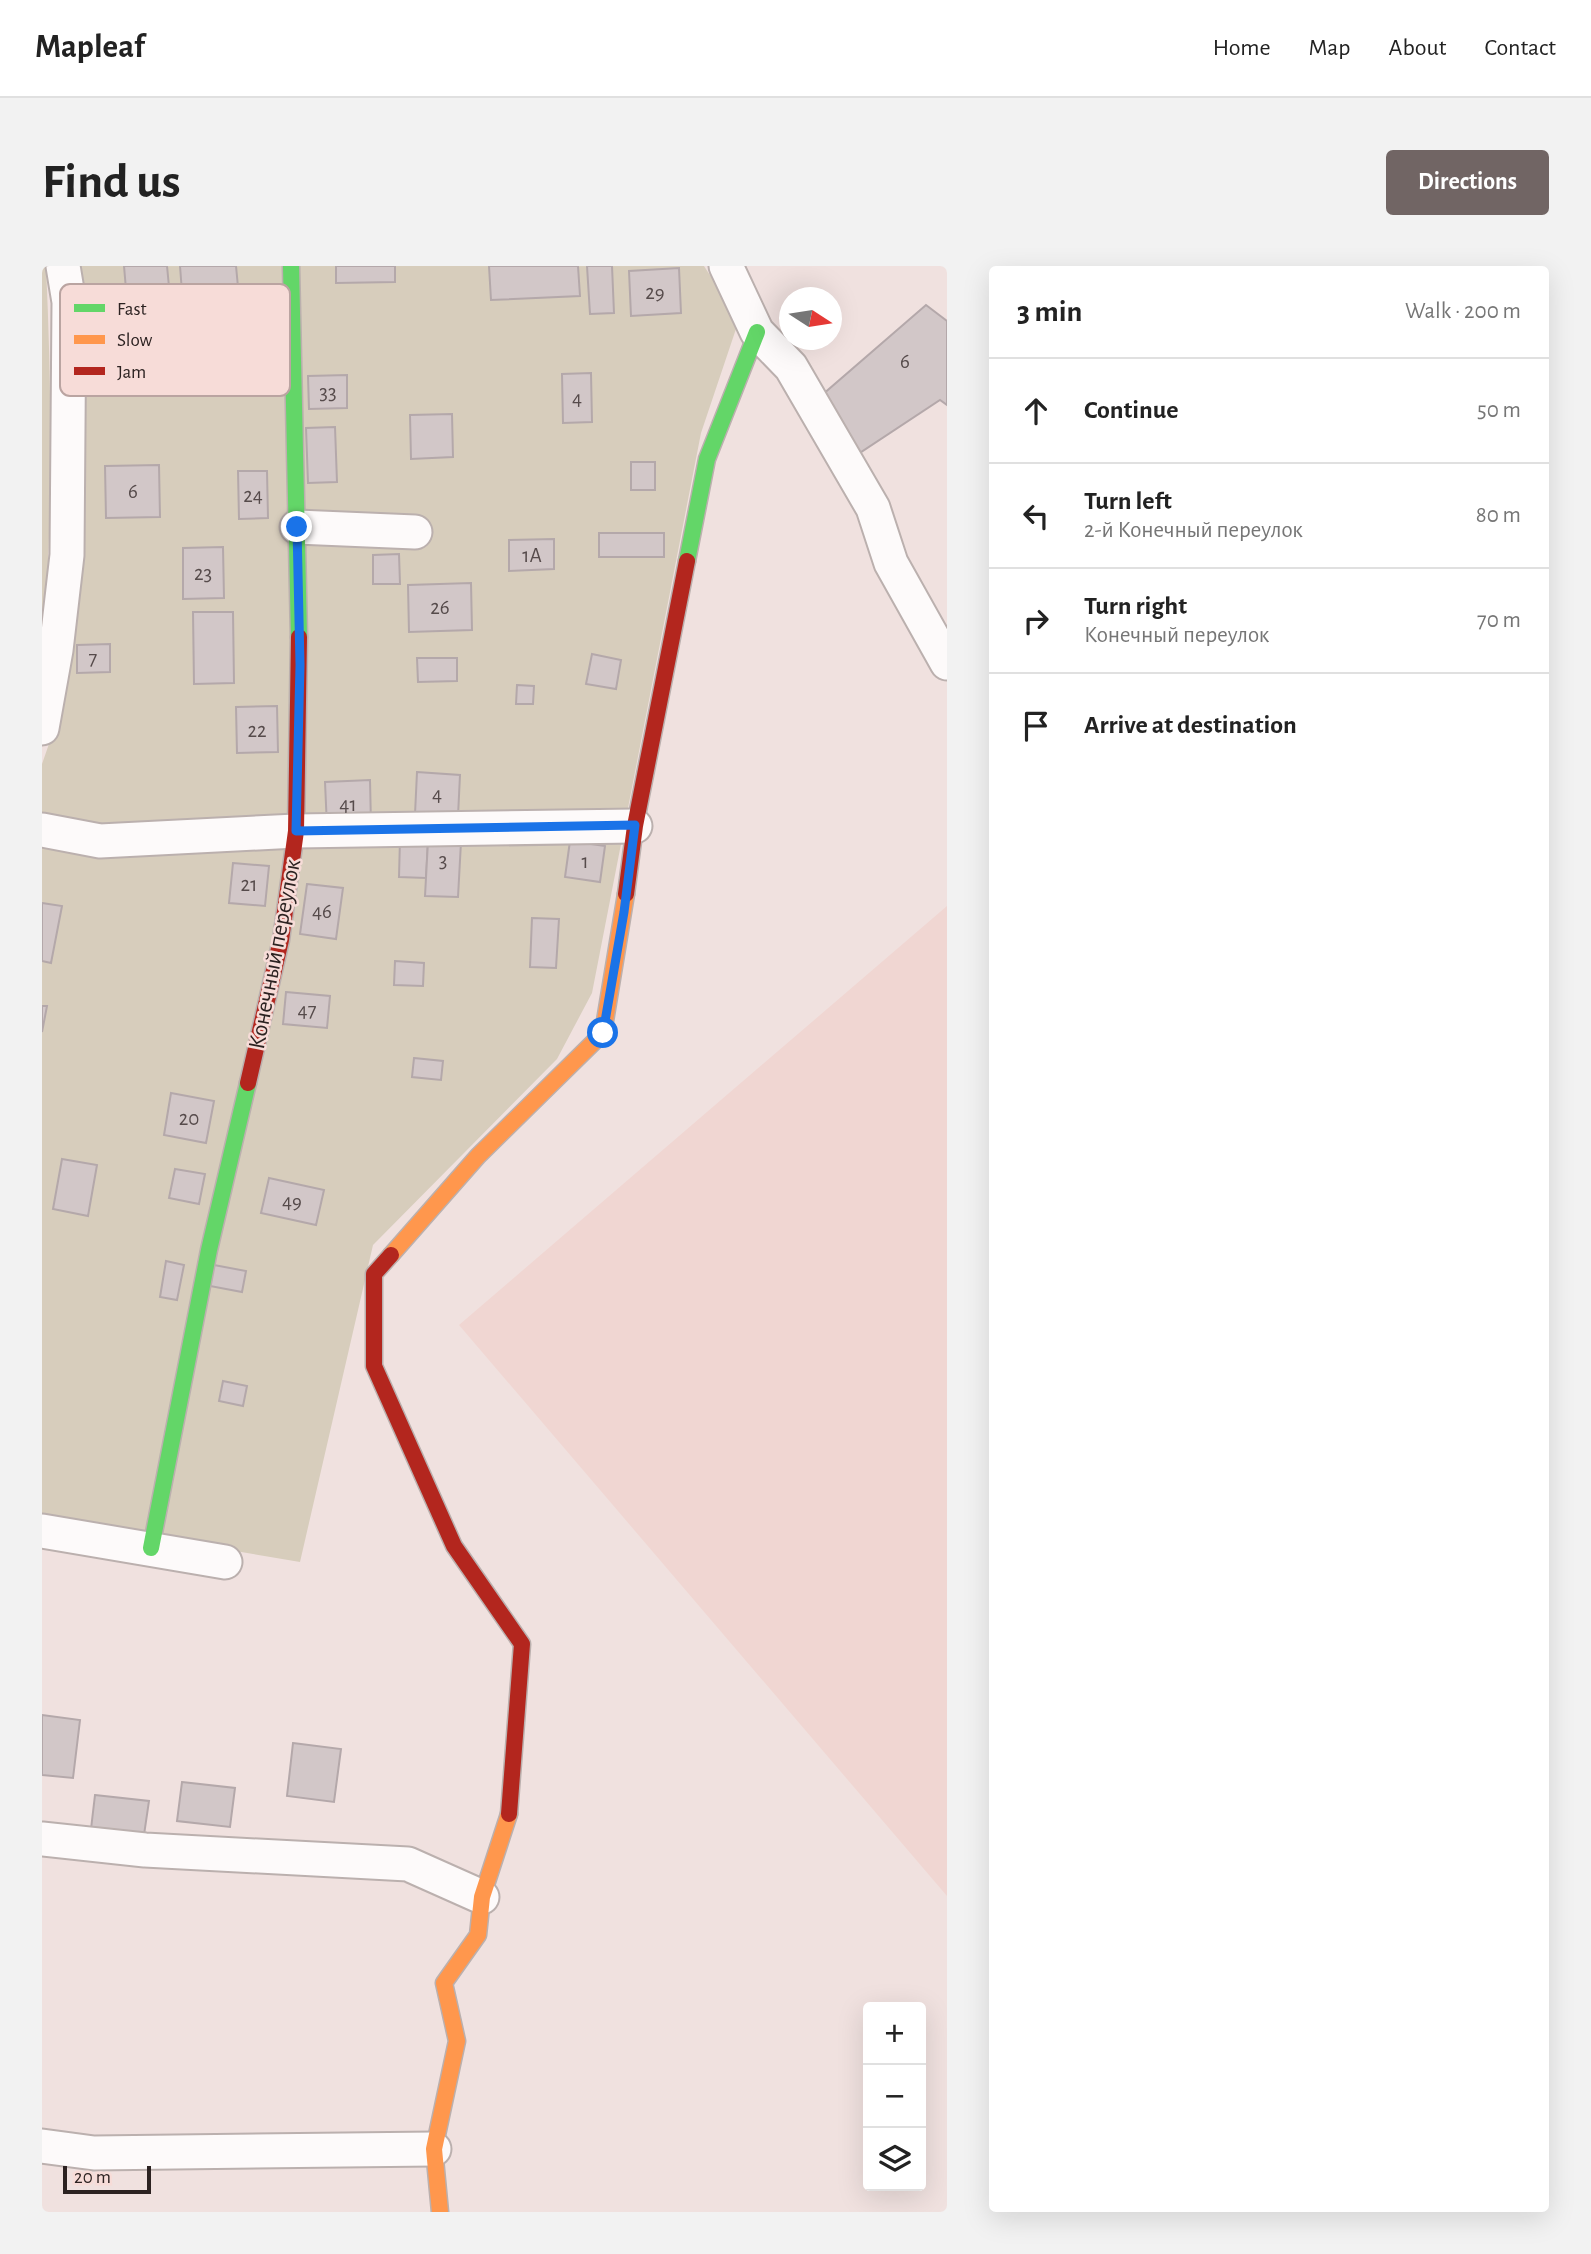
<!DOCTYPE html>
<meta charset="utf-8">
<style>
body{margin:0;font-family:"Alegreya Sans",sans-serif;background:#f2f2f2;color:#222}
.controls{position:absolute;right:21px;bottom:21px;display:grid;overflow:hidden;border-radius:7px;box-shadow:0 7px 28px #0002}
.controls button{width:63px;height:63px;display:grid;place-items:center;padding:0;border:0;border-bottom:2px solid #e0e0e0;background:#fff;color:#222;font:35px sans-serif}
.compass{position:absolute;left:737px;top:21px;width:63px;height:63px;border-radius:50%;background:#fff;box-shadow:0 7px 28px #0002;rotate:102deg}
.scale{position:absolute;left:21px;bottom:18px;width:88px;box-sizing:border-box;padding-left:7px;border:4px solid #2c2221;border-top:0;font-size:19px;line-height:24px;white-space:nowrap;color:#2c2221;-webkit-text-stroke:5px #f7dcd8;paint-order:stroke}
.stop{position:absolute;width:21px;height:21px;margin:-16px;border:5px solid #1a73e8;border-radius:50%;background:#fff}
.stop.end{background:#1a73e8;border-color:#fff;box-shadow:0 2px 7px #0008}
.list{margin:0;padding:0;list-style:none}
h2{display:flex;justify-content:space-between;align-items:center;height:91px;margin:0;padding:0 28px;font-size:30px}
h2 small{font-size:23px;font-weight:400;color:#767676}
.list li{display:grid;grid-template-columns:46px 1fr auto;gap:21px;align-items:center;box-sizing:border-box;height:105px;padding:0 28px;border-top:2px solid #e0e0e0}
.list b{display:block;font-size:26px;white-space:nowrap}
.list p{margin:0;font-size:23px;white-space:nowrap;color:#767676}
.list em{font-size:23px;font-style:normal;color:#767676}
.icon{flex:none;width:38px;height:38px;fill:none;stroke:currentColor;stroke-width:2;stroke-linecap:round;stroke-linejoin:round}
.map{position:relative;flex:none;width:905px;height:1946px;overflow:hidden;border-radius:7px}
header{display:flex;align-items:center;gap:42px;box-sizing:border-box;height:98px;padding:0 35px;background:#fff;border-bottom:2px solid #e0e0e0}
header strong{font-size:33px}
nav{display:flex;gap:38px;margin-inline-start:auto;font-size:24px}
.intro{display:flex;align-items:center;justify-content:space-between;box-sizing:border-box;height:168px;padding:0 42px}
h1{margin:0;font-size:49px}
.button{padding:18px 32px;border-radius:7px;background:#716564;color:#fff;font-size:24px;font-weight:700}
main{display:flex;gap:42px;padding:0 42px}
aside{flex:1;background:#fff;border-radius:7px;box-shadow:0 7px 28px #0002}
.map>svg:first-child{display:block}
.built{fill:#f0d6d2}
.green{fill:#d7cdbc}
.building{fill:#d2c7c8;stroke:#b4a8aa;stroke-width:2}
.lines{fill:none;stroke-linecap:round;stroke-linejoin:round}
.street-casing{stroke:#bbb0ae;stroke-width:37}
.fast-casing{stroke:#bbb0ae;stroke-width:19}
.slow-casing{stroke:#bbb0ae;stroke-width:19}
.jam-casing{stroke:#bbb0ae;stroke-width:19}
.street{stroke:#fdfafa;stroke-width:33}
.fast{stroke:#63d668;stroke-width:16}
.slow{stroke:#ff974d;stroke-width:16}
.jam{stroke:#b3261e;stroke-width:16}
.route{stroke:#1a73e8;stroke-width:9}
.labels{text-anchor:middle;stroke-width:5;stroke-linejoin:round;paint-order:stroke}
.number-label{font-size:21px;fill:#564b4b}
.street-label{font-size:24px;fill:#2c2221;stroke:#f7dcd8}
.key{fill:#f7dcd8;stroke:#baa4a1;stroke-width:2}
.key-label{font-size:19px;fill:#2c2221}
</style>
<header>
<strong>Mapleaf</strong>
<nav><a>Home</a><a>Map</a><a>About</a><a>Contact</a></nav>
</header>
<div class="intro"><h1>Find us</h1><a class="button">Directions</a></div>
<main>
<div class="map">
<svg width="905" height="1946" viewBox="0 0 905 1946">
<rect width="100%" height="100%" fill="#f0e1df"/>
<polygon class="built" points="905,640 905,1630 417,1059"/>
<g class="green">
<path d="M0,0h4c6,132 7,262 -4,393z"/>
<polygon points="36,0 662,0 697,54 659,167 550,727 515,793 331,979 258,1296 0,1252 0,498 16,452"/>
</g>
<g class="building">
<polygon points="82,0 125,0 128,31 85,35"/>
<polygon points="138,0 194,0 196,21 140,26"/>
<polygon points="294,0 353,0 353,16 294,17"/>
<polygon points="447,0 536,0 538,30 449,34"/>
<polygon points="545,0 570,0 572,47 548,48"/>
<polygon points="637,2 639,47 589,50 587,5"/>
<polygon points="884,39 905,55 905,139 898,134 810,192 772,136"/>
<polygon points="549,107 550,156 521,157 520,108"/>
<polygon points="305,109 305,142 267,143 266,110"/>
<polygon points="410,148 411,191 369,193 368,149"/>
<polygon points="293,161 295,216 266,217 264,162"/>
<rect x="589" y="196" width="24" height="28"/>
<polygon points="117,199 118,251 64,252 63,200"/>
<polygon points="196,205 225,205 226,252 197,253"/>
<rect x="557" y="267" width="65" height="24"/>
<polygon points="512,273 512,303 467,305 467,274"/>
<polygon points="181,281 182,332 141,333 141,282"/>
<polygon points="357,288 358,318 331,318 331,289"/>
<polygon points="429,317 430,364 367,366 366,319"/>
<polygon points="151,346 191,346 192,417 152,418"/>
<polygon points="68,378 68,406 35,407 35,379"/>
<polygon points="550,388 579,394 574,423 544,418"/>
<polygon points="375,392 415,392 415,415 376,416"/>
<polygon points="475,419 492,420 491,438 474,438"/>
<polygon points="235,440 236,486 195,487 194,441"/>
<polygon points="375,506 418,509 416,550 373,548"/>
<polygon points="328,514 329,559 285,561 283,516"/>
<polygon points="358,573 386,575 384,612 357,611"/>
<polygon points="386,575 419,576 416,631 383,630"/>
<polygon points="528,575 563,580 558,616 523,611"/>
<polygon points="191,597 227,600 223,640 187,637"/>
<polygon points="265,618 301,622 294,673 258,668"/>
<polygon points="0,637 20,640 9,697 0,695"/>
<polygon points="490,652 517,653 514,702 488,701"/>
<polygon points="353,695 382,697 381,720 352,719"/>
<polygon points="244,726 288,730 285,762 241,758"/>
<polygon points="0,740 5,740 0,766"/>
<polygon points="372,792 401,795 399,814 370,811"/>
<polygon points="129,827 172,835 164,877 122,869"/>
<polygon points="20,893 55,899 46,950 11,943"/>
<polygon points="133,903 163,908 157,938 127,932"/>
<polygon points="227,912 282,924 274,959 219,947"/>
<polygon points="124,995 142,999 135,1034 118,1031"/>
<polygon points="172,999 204,1005 200,1026 168,1020"/>
<polygon points="181,1115 205,1120 201,1140 177,1135"/>
<polygon points="0,1449 38,1454 31,1512 0,1509"/>
<polygon points="251,1477 299,1483 292,1536 245,1530"/>
<polygon points="140,1516 193,1522 188,1561 135,1555"/>
<polygon points="53,1529 107,1535 102,1569 49,1563"/>
</g>
<g class="lines">
<g class="street-casing">
<g id="street">
<polyline points="684,0 715,66 749,101 831,242 849,297 905,397"/>
<polyline points="255,261 373,266"/>
<polyline points="0,462 14,384 25,289 27,36 21,0"/>
<polyline points="0,564 58,575 254,565 593,560"/>
<polyline points="0,1265 183,1296"/>
<polyline points="0,1573 103,1584 366,1598 440,1631"/>
<polyline points="0,1880 52,1887 392,1883"/>
</g>
</g>
<g class="fast-casing">
<g id="fast">
<polyline points="249,0 257,371"/>
<polyline points="645,295 665,193 715,66"/>
<polyline points="109,1282 167,984 206,817"/>
</g>
</g>
<g class="slow-casing">
<g id="slow">
<polyline points="349,989 436,890 561,767 584,628"/>
<polyline points="398,1946 392,1883 415,1775 402,1717 436,1669 440,1631 467,1548"/>
</g>
</g>
<g class="jam-casing">
<g id="jam">
<polyline points="584,628 593,560 645,295"/>
<polyline points="206,817 239,674 254,565 257,371"/>
<polyline points="349,989 332,1008 332,1100 412,1280 480,1378 467,1548"/>
</g>
</g>
<use href="#street" class="street"/>
<use href="#fast" class="fast"/>
<use href="#slow" class="slow"/>
<use href="#jam" class="jam"/>
</g>
<g class="lines">
<polyline class="route" points="255,261 258,399 254,565 593,559 582,646 561,767"/>
</g>
<g class="labels">
<g class="number-label">
<text x="613" y="33">29</text>
<text x="863" y="102">6</text>
<text x="286" y="133">33</text>
<text x="535" y="139">4</text>
<text x="91" y="232">6</text>
<text x="211" y="236">24</text>
<text x="490" y="296">1А</text>
<text x="161" y="314">23</text>
<text x="398" y="348">26</text>
<text x="51" y="399">7</text>
<text x="215" y="471">22</text>
<text x="395" y="535">4</text>
<text x="306" y="545">41</text>
<text x="401" y="601">3</text>
<text x="543" y="602">1</text>
<text x="207" y="625">21</text>
<text x="280" y="652">46</text>
<text x="265" y="751">47</text>
<text x="147" y="859">20</text>
<text x="250" y="942">49</text>
</g>
<g class="street-label">
<text transform="translate(232 688) rotate(-79)" y="8">Конечный переулок</text>
</g>
</g>
<rect x="18" y="18" width="230" height="112" rx="10" class="key"/>
<rect x="32" y="38" width="31" height="8" fill="#63d668"/>
<rect x="32" y="69" width="31" height="9" fill="#ff974d"/>
<rect x="32" y="101" width="31" height="8" fill="#b3261e"/>
<g class="key-label">
<text x="75" y="49">Fast</text>
<text x="75" y="80">Slow</text>
<text x="75" y="112">Jam</text>
</g>
</svg>
<div class="controls">
<button>+</button>
<button>−</button>
<button><svg class="icon" aria-label="layers" viewBox="0 0 24 24"><path d="M12 4l9 5-9 5-9-5zM3 14l9 5 9-5"/></svg></button>
</div>
<svg class="compass" viewBox="-18 -18 36 36"><path d="M0-13l5 13h-10z" fill="#e53935"/><path d="M0 13l5-13h-10z" fill="#767676"/></svg>
<div class="scale">20 m</div>
<div class="stop" style="left:561px;top:767px"></div>
<div class="stop end" style="left:255px;top:261px"></div>
</div>
<aside>
<h2>3 min<small>Walk · 200 m</small></h2>
<ul class="list">
<li><svg class="icon" aria-label="ahead" viewBox="0 0 24 24"><path d="M12 20V5M6 11l6-6 6 6"/></svg><div><b>Continue</b></div><em>50 m</em></li>
<li><svg class="icon" aria-label="left" viewBox="0 0 24 24"><path d="M17 20v-9H6M10 6l-5 5 5 5"/></svg><div><b>Turn left</b><p>2-й Конечный переулок</p></div><em>80 m</em></li>
<li><svg class="icon" aria-label="right" viewBox="0 0 24 24"><path d="M7 20v-9h11M14 6l5 5-5 5"/></svg><div><b>Turn right</b><p>Конечный переулок</p></div><em>70 m</em></li>
<li><svg class="icon" aria-label="arrive" viewBox="0 0 24 24"><path d="M6 21V4h12l-3 4 3 4H6"/></svg><div><b>Arrive at destination</b></div></li>
</ul>
</aside>
</main>
